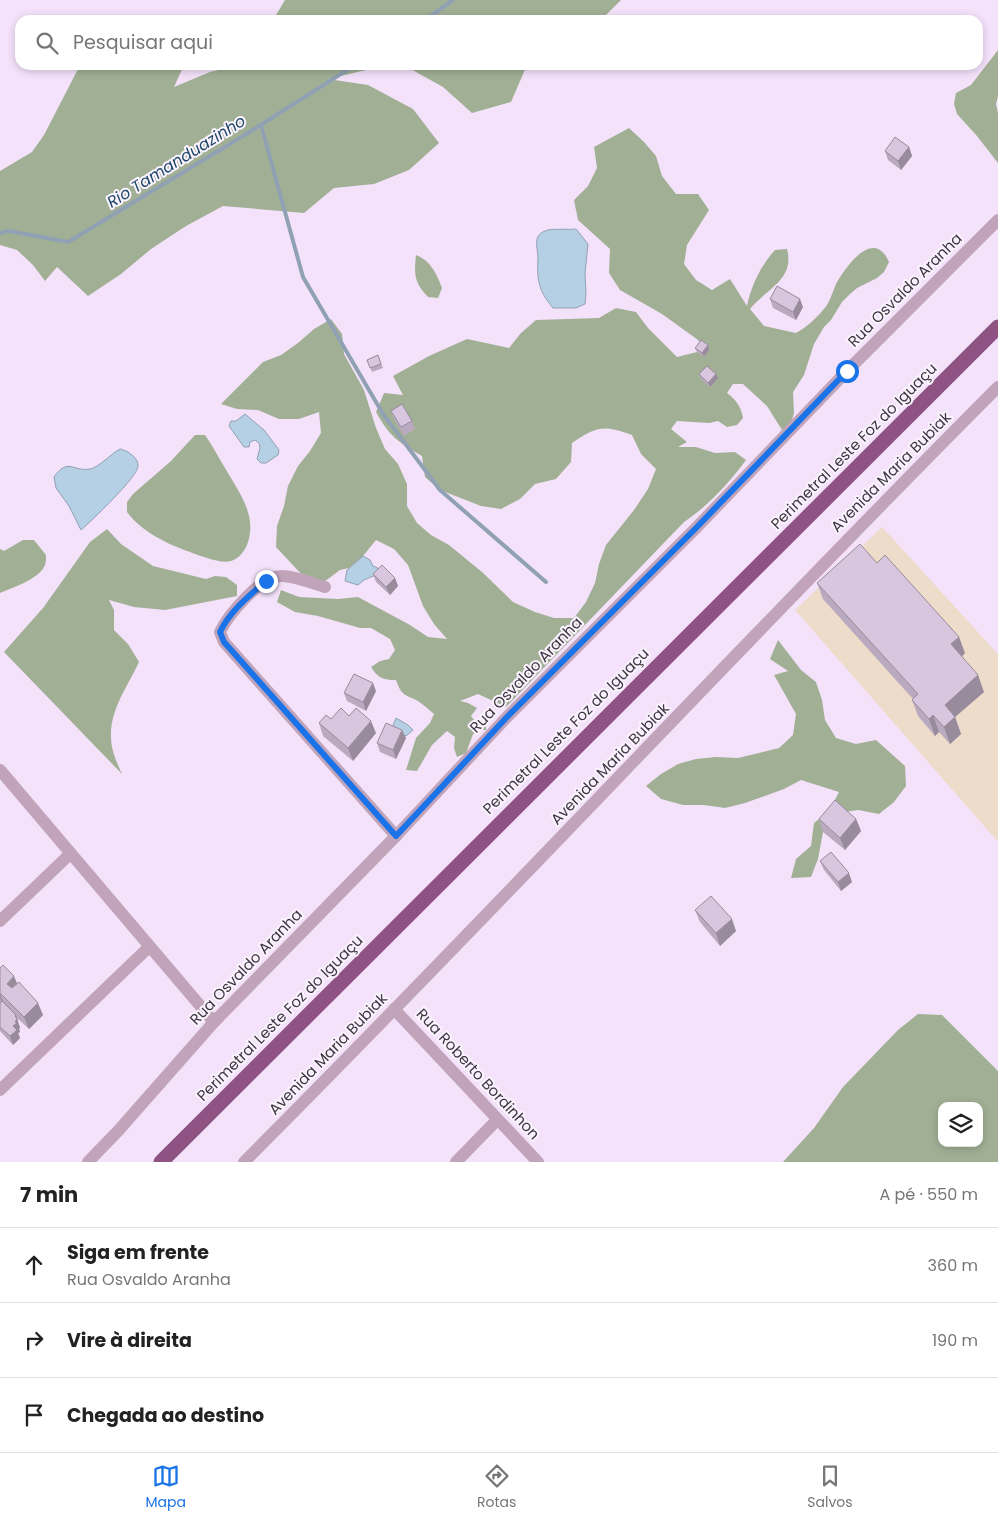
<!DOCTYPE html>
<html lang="pt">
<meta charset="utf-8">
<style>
body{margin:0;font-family:Poppins,sans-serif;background:#f6f6f6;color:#222}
.controls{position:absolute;right:15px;bottom:15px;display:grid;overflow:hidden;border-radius:10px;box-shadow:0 2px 8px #0003}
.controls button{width:45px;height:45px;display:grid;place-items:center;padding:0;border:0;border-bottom:1px solid #e0e0e0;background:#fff;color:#222;font:25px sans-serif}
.stop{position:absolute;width:15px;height:15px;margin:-11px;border:4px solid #1a73e8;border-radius:50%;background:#fff}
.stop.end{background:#1a73e8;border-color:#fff;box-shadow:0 1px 5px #0008}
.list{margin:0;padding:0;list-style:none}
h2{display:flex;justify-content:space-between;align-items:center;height:65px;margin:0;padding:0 20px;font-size:21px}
h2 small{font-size:16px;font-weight:400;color:#767676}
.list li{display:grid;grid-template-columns:32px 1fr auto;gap:15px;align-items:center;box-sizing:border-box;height:75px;padding:0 20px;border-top:1px solid #e0e0e0}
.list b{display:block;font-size:19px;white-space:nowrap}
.list p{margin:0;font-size:16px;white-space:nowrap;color:#767676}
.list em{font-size:16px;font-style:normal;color:#767676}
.icon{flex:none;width:28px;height:28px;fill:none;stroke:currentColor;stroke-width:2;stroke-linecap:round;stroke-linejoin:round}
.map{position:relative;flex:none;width:998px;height:1162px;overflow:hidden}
.search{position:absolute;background:#fff;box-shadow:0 2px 8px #0003;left:15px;right:15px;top:15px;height:55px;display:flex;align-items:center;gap:12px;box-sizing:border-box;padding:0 18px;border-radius:15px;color:#767676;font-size:19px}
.sheet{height:290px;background:#fff}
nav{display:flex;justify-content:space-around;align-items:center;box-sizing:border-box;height:70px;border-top:1px solid #e0e0e0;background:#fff;font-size:14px;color:#767676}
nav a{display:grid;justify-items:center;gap:2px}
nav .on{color:#1a73e8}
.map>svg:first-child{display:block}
.industrial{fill:#eedccb}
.forest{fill:#a1b095;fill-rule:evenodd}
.water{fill:#b5cfe5;stroke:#91a1b4}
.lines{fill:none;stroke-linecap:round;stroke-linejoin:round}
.stream{stroke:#91a1b4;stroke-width:4}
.minor{stroke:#c1a4ba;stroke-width:12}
.highway{stroke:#8f5383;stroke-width:15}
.wall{fill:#baaac0}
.shaded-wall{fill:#978b9c}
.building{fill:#d8c6df;stroke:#978b9c}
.route{stroke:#1a73e8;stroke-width:6}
.labels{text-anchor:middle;stroke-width:4;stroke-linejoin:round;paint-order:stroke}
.street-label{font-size:15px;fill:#3e3741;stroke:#fbf3fe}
.water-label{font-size:16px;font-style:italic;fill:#1e4868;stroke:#fbf3fe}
</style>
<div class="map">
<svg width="998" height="1162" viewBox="0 0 998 1162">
<rect width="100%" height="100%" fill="#f4e2fb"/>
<polygon class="industrial" points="882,527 998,654 998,842 795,610"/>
<g class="forest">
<polygon points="285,0 621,0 601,20 273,20"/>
<polygon points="998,50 998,96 996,104 998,113 998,163 977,136 957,114 954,104 956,93 971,85"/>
<polygon points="84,65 184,65 174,87 210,72 239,65 527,65 511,102 472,113 443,87 407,67 366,70 328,79 368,85 413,109 439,143 409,170 374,184 334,188 304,213 223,206 186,226 151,249 121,274 88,296 57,267 45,281 33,265 17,250 0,245 0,171 32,152 44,135 77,71"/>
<path d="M629,128l15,14 12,14 6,20 14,18h22l11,16 -22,35 -3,19 12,16 16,10 18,-11 17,27c4,-20 14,-41 28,-56l12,-1c8,31 -20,39 -37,60l14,17 32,7c11,-6 23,-17 31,-28 4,-7 6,-14 9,-21 10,-18 38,-57 53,-22l-5,10 -7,6 -20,10 -8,7 -7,7 -11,18 -7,7 -10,17 -10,31 -11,17 1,21 -3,10 -9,7 -15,-24 -24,-22h-10l-6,9c9,7 14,13 16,25l-6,7 -10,2 -9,-6 -9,2 -32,-2 -6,8 16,13 -9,5h18l19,6 20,-1 11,8c-17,23 -38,46 -62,62l-178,185 -28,-13 -18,7 8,2 9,5 -6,8 6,8 9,2v4h-5l-8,4 -7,19 -9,4 -3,-9 1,-11 -8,-6 -15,14 -15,26 -11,-1 10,-32 14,-15 4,-9c-5,-4 -10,-9 -16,-13 -13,-7 -16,-4 -22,-21 -13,0 -18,-2 -25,-13l9,-6 9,-2 6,-9 -5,-11 -19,-11h-11l-42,-12 -23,-4 -18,-10 4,-12 18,7 39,2 20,-2 52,28 18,12 19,2 -13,-15 -11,-18 -15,-41 -14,-16 -18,-9 -13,16 -14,12 -9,2 -16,12 -20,-5 -28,-30 1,-21 7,-20 4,-20 10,-20 12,-15 11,-18 -2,-21 -20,7h-20l-21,-9 -21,-1 -16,-5 42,-42 18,-7 17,-12 16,-14 17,-10 11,15 2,20 20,36 12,38 9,21 13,15 9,20v22l10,17 14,12 18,10 33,27 31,30 22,10 19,6h20l12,-16 9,-19 4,-19 7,-19 28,-35 14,-21 8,-20 -15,-15 -9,-19c-28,-10 -35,-9 -60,8l-1,19 -15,17 -21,5 -15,15 -19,10 -20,-3 -41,-16 -15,-13 -3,-21c-24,-14 -32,-19 -46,-44l8,-19 19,2 -10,-19 36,-20 38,-17 42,9 12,-15 15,-13 63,-2 17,-10 20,4 12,16 29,29 20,-5 5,-7 -4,-5 -36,-26 -42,-24 -11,-17 1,-24 -32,-29 -4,-20 14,-14 9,-18 -3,-21z"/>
<path d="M416,255c15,6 20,18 26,33l-4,10 -10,-1c-14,-15 -14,-22 -12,-42z"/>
<path d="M195,435h10c8,11 13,22 20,33 14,24 33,48 22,77 -3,7 -9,14 -16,16 -11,3 -30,-5 -41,-9 -23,-8 -48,-20 -63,-40v-10l6,-8 38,-33z"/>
<path d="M107,529l14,15 32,22 53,13 9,-3 11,1 11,8v11l-72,14 -31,-3 -25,-7 5,10v20l14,14 11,18c-11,24 -29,47 -28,75 0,13 6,26 11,37l-118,-122 39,-44 47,-66z"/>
<path d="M23,540h11l12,15c0,4 0,9 -2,12 -6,12 -32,21 -44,26v-44l4,2z"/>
<polygon points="778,640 801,670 816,682 822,700 825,720 836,738 856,744 876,740 905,766 906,786 894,802 879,814 858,810 839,813 823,832 818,859 811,877 791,878 796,859 811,846 814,823 829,811 839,792 801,780 784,789 745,803 725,808 704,805 683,805 661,799 646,786 661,774 678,764 696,759 716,757 738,758 779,748 793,735 796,714 774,675 788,671 770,659"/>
<path d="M918,1014l24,1 56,56v91h-215l31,-34 29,-41 55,-57zM942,1106h37v37h-37z"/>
</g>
<g class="water">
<path d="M576,229l12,15 -3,29 1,21 -1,10 -9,4h-23c-15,-18 -16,-28 -15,-50 0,-10 -6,-22 7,-27 5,-3 23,-1 31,-2z"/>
<polygon points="245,414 264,430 279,450 278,455 266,463 261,463 257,459 260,448 259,443 255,440 250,442 249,447 244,447 229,426 231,421 236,421"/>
<path d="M120,449c7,1 19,9 18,17 0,11 -47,55 -57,64l-12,-24 -13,-18 -2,-11c14,-20 19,-5 36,-8 10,-2 20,-15 30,-20z"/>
<polygon points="363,556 370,560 373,566 378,568 376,575 364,580 358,585 345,581 347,570"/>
<polygon points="396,718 408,725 413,730 406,736 392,728"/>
</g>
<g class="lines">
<g class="stream">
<polyline points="425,20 453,0"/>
<polyline points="261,125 303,277 383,414 440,490 546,582"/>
<polyline points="0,233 9,231 68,242 248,133 355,65"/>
</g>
<g class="minor">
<path d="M325,587c-13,-4 -28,-10 -42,-11 -21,-2 -55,39 -63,56l4,10 172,194"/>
<polyline points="0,770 214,1022"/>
<polyline points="0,921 70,854"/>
<polyline points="394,1009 538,1162"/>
<polyline points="0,1090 149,947"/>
<polyline points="88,1162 118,1131 214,1022 396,836 507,717 696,528 847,371 998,220"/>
<path d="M244,1162c255,-255 499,-520 754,-775"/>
<polyline points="456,1162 497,1120"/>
</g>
<polyline class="highway" points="161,1162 998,327"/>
</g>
<g class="wall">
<polygon points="909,147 912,156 901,170 888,160 885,151"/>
<polygon points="770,299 803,307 796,320 773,308"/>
<polygon points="708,345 709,350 704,357 697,352 695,348"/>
<polygon points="378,355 383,368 372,372 367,360"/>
<polygon points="699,374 718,378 710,387 701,379"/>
<polygon points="391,411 412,421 415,429 404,436 394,419"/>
<polygon points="877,563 965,653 962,657 984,692 955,717 961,734 950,744 939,732 935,736 918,716 912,700 913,699 823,599 817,583"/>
<polygon points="373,574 395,578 398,586 390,595 376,582"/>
<polygon points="376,691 366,711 347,701 344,693"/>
<polygon points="349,716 376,733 353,761 323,736 319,723 331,719"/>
<polygon points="406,738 396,759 380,752 377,743"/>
<polygon points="819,819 856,819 861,831 845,850 823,832"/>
<polygon points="820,861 852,882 841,891 824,870"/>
<polygon points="695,910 736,931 720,946 700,922"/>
<polygon points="0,968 17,984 43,1015 29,1029 17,1018 20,1028 19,1029 20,1032 18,1033 20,1038 13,1045 1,1032 0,1031"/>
</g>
<g class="shaded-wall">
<polygon points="909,147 912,156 901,170 898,161"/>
<polygon points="800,299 803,307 796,320 793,312"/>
<polygon points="708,345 709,350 704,357 702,353"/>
<polygon points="716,374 718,378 710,387 708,383"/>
<polygon points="395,578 398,586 390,595 386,587"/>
<polygon points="959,637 965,653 957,661 951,644"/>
<polygon points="978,675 984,692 955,717 961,734 950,744 944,727 945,705"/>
<polygon points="373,683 376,691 366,711 363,702"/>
<polygon points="933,715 939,732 935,736 929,719"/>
<polygon points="371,721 376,733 353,761 348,748"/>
<polygon points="402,730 406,738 396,759 393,750"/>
<polygon points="856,819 861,831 845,850 840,838"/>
<polygon points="849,873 852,882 841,891 838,882"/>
<polygon points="732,919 736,931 720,946 716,933"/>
<polygon points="14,976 19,988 12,996 7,984"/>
<polygon points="0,993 4,1005 3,1006 0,997"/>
<polygon points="38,1003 43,1015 29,1029 24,1017"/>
<polygon points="16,1015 20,1028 19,1029 20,1032 18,1033 20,1038 13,1045 10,1036 13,1026 15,1016"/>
</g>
<g class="building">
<polygon points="895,137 909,147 898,161 885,151"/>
<polygon points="777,286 800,299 793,312 770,299"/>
<polygon points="701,340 708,345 702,353 695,348"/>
<polygon points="378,355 381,364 370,368 367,360"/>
<polygon points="707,366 716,374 708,383 699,374"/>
<polygon points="402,404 412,421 401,427 391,411"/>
<polygon points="860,544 877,563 885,555 959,637 951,644 978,675 945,705 955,717 944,727 933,715 929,719 912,700 918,694 817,583"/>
<polygon points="382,565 395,578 386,587 373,574"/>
<polygon points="354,674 373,683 363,702 344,693"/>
<polygon points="341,708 349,716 356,708 371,721 348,748 319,723 326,715 331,719"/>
<polygon points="386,723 402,730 393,750 377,743"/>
<polygon points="835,800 856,819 840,838 819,819"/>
<polygon points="831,852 849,873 838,882 820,861"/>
<polygon points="711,896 732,919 716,933 695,910"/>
<polygon points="3,965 14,976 7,984 12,988 19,982 38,1003 24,1017 0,993 0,968"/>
<polygon points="2,1001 16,1015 15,1016 17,1019 15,1022 17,1023 13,1026 17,1030 10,1036 0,1027 0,1003"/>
</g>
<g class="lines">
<path class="route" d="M266,581c-17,15 -36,30 -46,51l4,10 172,194 111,-119 189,-189 151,-157"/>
</g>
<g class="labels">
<g class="street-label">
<text transform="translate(905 290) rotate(-45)" y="5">Rua Osvaldo Aranha</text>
<text transform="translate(854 446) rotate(-45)" y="5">Perimetral Leste Foz do Iguaçu</text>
<text transform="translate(891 472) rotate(-45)" y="5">Avenida Maria Bubiak</text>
<text transform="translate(526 675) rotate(-46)" y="5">Rua Osvaldo Aranha</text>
<text transform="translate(566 731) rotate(-45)" y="5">Perimetral Leste Foz do Iguaçu</text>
<text transform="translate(610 764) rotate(-46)" y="5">Avenida Maria Bubiak</text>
<text transform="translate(246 967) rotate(-46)" y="5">Rua Osvaldo Aranha</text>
<text transform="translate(280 1018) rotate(-45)" y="5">Perimetral Leste Foz do Iguaçu</text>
<text transform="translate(328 1054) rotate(-46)" y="5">Avenida Maria Bubiak</text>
<text transform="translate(478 1074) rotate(47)" y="5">Rua Roberto Bordinhon</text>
</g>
<g class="water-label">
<text transform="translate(176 161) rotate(-32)" y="6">Rio Tamanduazinho</text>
</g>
</g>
</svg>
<div class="controls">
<button><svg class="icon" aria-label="layers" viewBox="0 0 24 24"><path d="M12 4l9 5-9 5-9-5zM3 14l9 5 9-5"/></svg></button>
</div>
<div class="stop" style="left:847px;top:371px"></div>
<div class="stop end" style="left:266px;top:581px"></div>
<div class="search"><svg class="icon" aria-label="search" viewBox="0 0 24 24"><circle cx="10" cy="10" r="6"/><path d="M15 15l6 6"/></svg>Pesquisar aqui</div>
</div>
<section class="sheet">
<h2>7 min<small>A pé · 550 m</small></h2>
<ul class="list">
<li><svg class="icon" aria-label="ahead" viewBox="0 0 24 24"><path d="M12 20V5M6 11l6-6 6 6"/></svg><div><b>Siga em frente</b><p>Rua Osvaldo Aranha</p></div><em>360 m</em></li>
<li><svg class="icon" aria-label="right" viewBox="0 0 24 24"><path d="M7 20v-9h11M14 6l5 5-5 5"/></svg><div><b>Vire à direita</b></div><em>190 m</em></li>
<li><svg class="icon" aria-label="arrive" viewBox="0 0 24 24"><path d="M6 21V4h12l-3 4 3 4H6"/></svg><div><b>Chegada ao destino</b></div></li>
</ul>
</section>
<nav>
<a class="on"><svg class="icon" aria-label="map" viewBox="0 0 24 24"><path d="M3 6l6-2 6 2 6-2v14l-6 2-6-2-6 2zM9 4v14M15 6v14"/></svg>Mapa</a>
<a><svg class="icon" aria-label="directions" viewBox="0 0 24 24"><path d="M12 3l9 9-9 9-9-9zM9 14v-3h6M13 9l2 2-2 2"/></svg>Rotas</a>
<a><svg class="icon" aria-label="saved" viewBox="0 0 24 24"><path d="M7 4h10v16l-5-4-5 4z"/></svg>Salvos</a>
</nav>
